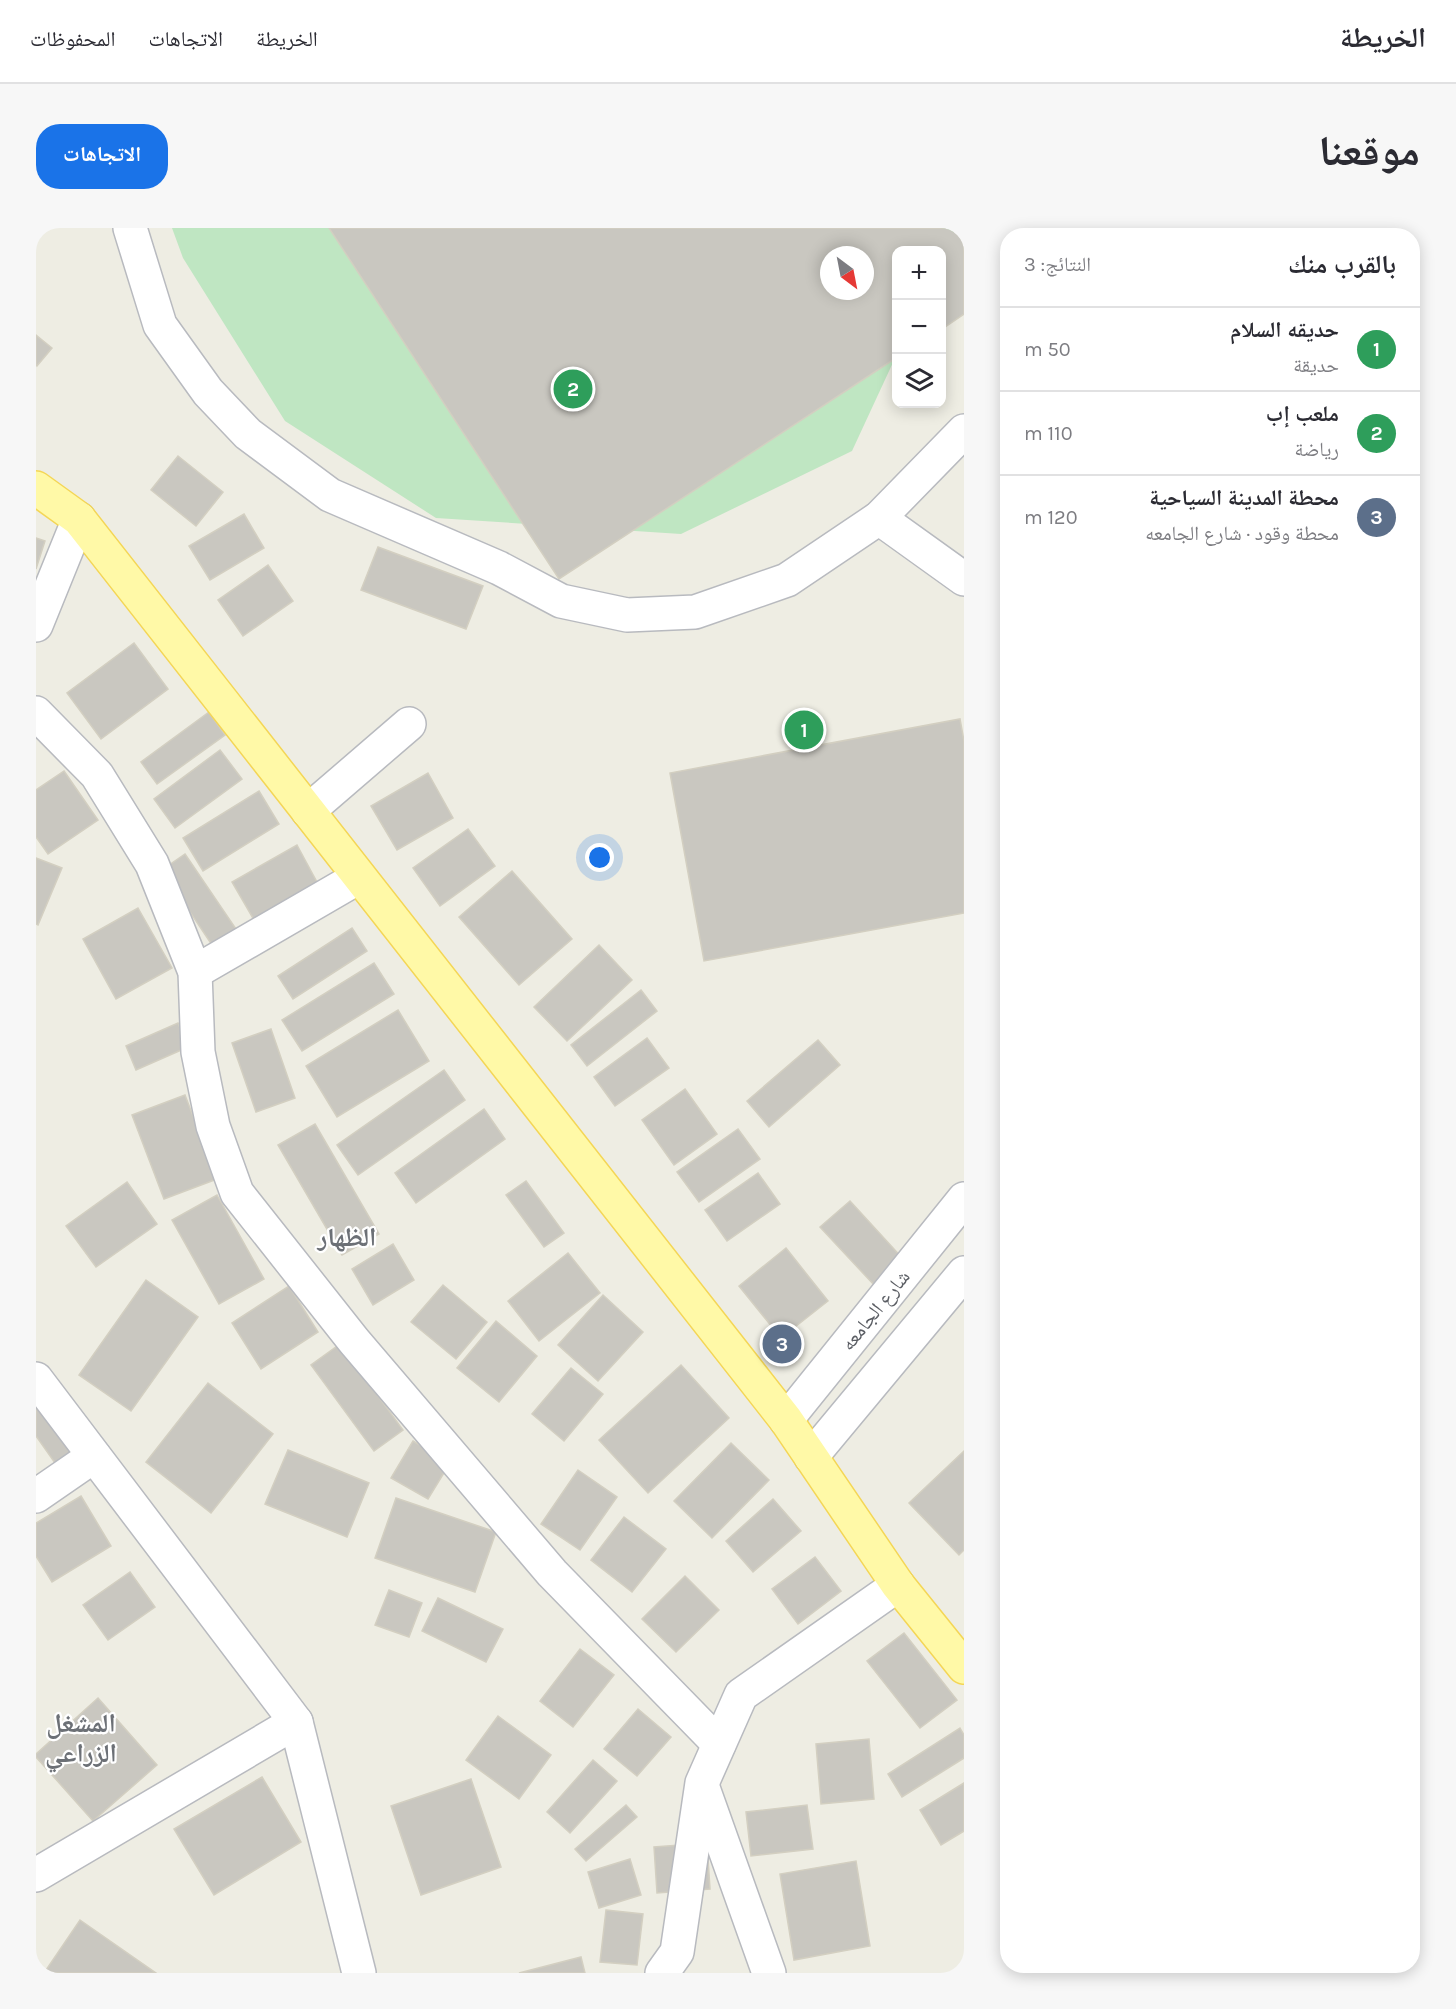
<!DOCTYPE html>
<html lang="ar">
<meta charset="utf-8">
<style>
body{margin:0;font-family:Karla,"Noto Naskh Arabic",sans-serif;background:#f7f7f7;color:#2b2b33;direction:rtl}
.controls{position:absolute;right:18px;top:18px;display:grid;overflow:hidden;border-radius:12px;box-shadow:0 3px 15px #0003}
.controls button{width:54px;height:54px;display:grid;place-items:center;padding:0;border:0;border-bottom:2px solid #e1e1e2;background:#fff;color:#2b2b33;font:30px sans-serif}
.compass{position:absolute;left:784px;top:18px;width:54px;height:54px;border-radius:50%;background:#fff;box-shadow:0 3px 15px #0003;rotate:148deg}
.you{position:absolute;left:564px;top:630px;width:21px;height:21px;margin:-15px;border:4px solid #fff;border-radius:50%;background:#1a73e8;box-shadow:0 0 0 9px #1a73e833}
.badge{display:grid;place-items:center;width:39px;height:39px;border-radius:50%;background:#1a73e8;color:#fff;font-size:20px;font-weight:700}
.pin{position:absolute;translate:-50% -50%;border:3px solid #fff;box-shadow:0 2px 6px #0006}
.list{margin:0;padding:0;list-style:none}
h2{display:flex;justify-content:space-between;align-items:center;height:78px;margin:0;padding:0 24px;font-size:26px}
h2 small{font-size:20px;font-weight:400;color:#7c7c81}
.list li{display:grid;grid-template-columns:39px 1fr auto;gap:18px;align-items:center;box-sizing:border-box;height:84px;padding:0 24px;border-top:2px solid #e1e1e2}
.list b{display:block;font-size:22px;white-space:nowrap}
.list p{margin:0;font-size:20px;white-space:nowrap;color:#7c7c81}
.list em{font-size:20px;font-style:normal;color:#7c7c81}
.icon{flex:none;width:33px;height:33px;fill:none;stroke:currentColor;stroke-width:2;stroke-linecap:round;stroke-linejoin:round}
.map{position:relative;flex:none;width:928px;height:1745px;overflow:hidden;direction:ltr;border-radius:24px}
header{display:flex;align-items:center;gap:36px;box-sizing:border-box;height:84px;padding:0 30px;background:#fff;border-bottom:2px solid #e1e1e2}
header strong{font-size:28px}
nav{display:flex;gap:33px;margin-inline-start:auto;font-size:21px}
.intro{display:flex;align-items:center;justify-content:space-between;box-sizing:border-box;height:144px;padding:0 36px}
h1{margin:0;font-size:42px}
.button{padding:15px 27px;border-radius:24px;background:#1a73e8;color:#fff;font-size:21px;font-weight:700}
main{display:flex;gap:36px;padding:0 36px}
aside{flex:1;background:#fff;border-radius:24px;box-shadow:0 3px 15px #0003}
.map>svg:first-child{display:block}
.green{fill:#bfe6c2;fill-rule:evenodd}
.building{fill:#c9c7c0;stroke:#d3cfc1;stroke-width:1.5;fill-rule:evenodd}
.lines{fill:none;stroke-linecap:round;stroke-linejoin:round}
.minor-casing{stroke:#b8babf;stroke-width:36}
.major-casing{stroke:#f4d656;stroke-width:36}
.minor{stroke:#fff;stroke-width:33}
.major{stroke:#fff9a7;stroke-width:33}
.labels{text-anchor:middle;stroke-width:4.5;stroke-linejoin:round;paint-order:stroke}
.street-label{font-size:20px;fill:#5b5e64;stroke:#fff}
.district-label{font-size:26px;font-weight:bold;fill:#6c7076;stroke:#fff}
</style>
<header>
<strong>الخريطة</strong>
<nav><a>الخريطة</a><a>الاتجاهات</a><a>المحفوظات</a></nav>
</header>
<div class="intro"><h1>موقعنا</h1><a class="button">الاتجاهات</a></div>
<main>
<aside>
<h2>بالقرب منك<small>النتائج: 3</small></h2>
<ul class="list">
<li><span class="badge" style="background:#2e9e5b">1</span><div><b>حديقه السلام</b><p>حديقة</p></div><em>50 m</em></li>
<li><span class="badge" style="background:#2e9e5b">2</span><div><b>ملعب إب</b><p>رياضة</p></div><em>110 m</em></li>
<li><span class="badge" style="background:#5c6f8a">3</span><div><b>محطة المدينة السياحية</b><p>محطة وقود · شارع الجامعه</p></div><em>120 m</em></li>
</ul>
</aside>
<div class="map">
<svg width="928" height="1745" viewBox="0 0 928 1745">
<rect width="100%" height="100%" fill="#eeede3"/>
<path class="green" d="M136,0h784l-14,32v-10h-46v106l-44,95 -171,83 -245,-16 -151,-97 -102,-163zM793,27h36v36h-36z"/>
<g class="building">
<path d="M293,0h635v86l-22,15v-79h-46v108l-337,221zM793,27h36v36h-36z"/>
<polygon points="0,107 16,120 1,138 0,136"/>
<polygon points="142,228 187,264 160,298 115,262"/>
<polygon points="208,286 228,320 174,352 153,318"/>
<polygon points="0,310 9,313 0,341"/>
<polygon points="342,319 447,358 430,401 325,362"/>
<polygon points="232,337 257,373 207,408 182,372"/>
<polygon points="98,415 132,461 65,511 31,465"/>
<polygon points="173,484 189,507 121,556 105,534"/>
<polygon points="924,491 928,513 928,685 668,733 634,545"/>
<polygon points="184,522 206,551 139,600 118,571"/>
<polygon points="28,543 62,592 12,626 0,609 0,562"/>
<polygon points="392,545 417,590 361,622 335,578"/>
<polygon points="223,563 243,596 167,643 147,610"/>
<polygon points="432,601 459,638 404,678 377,640"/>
<polygon points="261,617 282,656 218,692 196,654"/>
<polygon points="149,626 200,701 176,717 126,642"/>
<polygon points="0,630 26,640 2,697 0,696"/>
<polygon points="476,643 536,711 483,757 423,689"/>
<polygon points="102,680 136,740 80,771 47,711"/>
<polygon points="316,700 331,723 257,771 242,748"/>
<polygon points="563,717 596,752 531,813 498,779"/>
<polygon points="338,735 358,766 266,823 246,792"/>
<polygon points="605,762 621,783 551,838 535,817"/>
<polygon points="362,782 393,833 301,889 270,838"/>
<polygon points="142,795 152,819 100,842 90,818"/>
<polygon points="235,801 259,870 220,884 196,815"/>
<polygon points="611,810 633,840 579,878 558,849"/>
<polygon points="782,812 804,837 733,899 711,873"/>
<polygon points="408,842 429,872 322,947 301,917"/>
<polygon points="649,861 681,906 638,937 606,892"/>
<polygon points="149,867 181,951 128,971 96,887"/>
<polygon points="448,881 469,911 380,975 359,945"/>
<polygon points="279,896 343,1006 306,1027 242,917"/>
<polygon points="702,901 724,931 663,974 641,944"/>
<polygon points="722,945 744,976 691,1013 669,982"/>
<polygon points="490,953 528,1005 508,1019 470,967"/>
<polygon points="91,954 121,996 60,1039 30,998"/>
<polygon points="181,967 228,1051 183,1076 136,992"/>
<polygon points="814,973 868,1032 839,1058 784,999"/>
<polygon points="357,1016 378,1052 337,1077 316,1041"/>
<polygon points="750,1020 792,1073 745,1110 703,1058"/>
<polygon points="532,1025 564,1065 503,1113 472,1073"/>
<polygon points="110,1052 162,1089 95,1183 43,1147"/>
<polygon points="407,1057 451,1094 420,1131 375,1094"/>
<polygon points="253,1058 282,1104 225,1141 196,1095"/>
<polygon points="567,1067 607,1104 562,1153 522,1117"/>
<polygon points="460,1093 501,1128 463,1174 421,1140"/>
<polygon points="304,1116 367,1202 338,1223 275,1137"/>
<polygon points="645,1137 693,1190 612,1265 563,1212"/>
<polygon points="535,1140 567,1166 528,1213 496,1186"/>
<polygon points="172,1155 237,1206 175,1285 110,1234"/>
<polygon points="0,1174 35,1223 19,1235 0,1208"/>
<polygon points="377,1213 414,1235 392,1271 355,1250"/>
<polygon points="695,1215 733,1252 676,1310 638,1273"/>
<polygon points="252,1222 333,1255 311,1309 229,1276"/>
<polygon points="928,1223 928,1322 923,1327 873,1275"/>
<polygon points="542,1242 581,1269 544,1322 505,1296"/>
<polygon points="45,1268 75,1318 16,1354 0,1328 0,1295"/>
<polygon points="360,1270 460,1304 439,1364 339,1330"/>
<polygon points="737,1271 765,1303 717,1344 690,1313"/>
<polygon points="588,1289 630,1321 596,1364 555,1332"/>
<polygon points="779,1329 805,1363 762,1396 736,1361"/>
<polygon points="94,1344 119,1379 72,1412 47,1377"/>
<polygon points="649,1348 683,1382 640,1424 606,1391"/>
<polygon points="353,1362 386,1375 373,1409 339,1397"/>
<polygon points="402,1370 467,1401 450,1434 386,1403"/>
<polygon points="868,1405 921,1472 884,1500 831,1433"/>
<polygon points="544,1421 578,1447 537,1499 504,1473"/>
<polygon points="62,1470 121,1537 57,1593 0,1529 0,1526"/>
<polygon points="602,1481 635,1509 601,1548 568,1521"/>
<polygon points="462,1488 515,1527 483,1571 430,1532"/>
<polygon points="924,1500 928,1507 928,1530 866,1569 852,1546"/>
<polygon points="833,1511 838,1571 785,1576 780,1516"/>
<polygon points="557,1532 581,1553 534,1605 511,1584"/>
<polygon points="226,1549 265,1614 178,1667 138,1601"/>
<polygon points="435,1551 465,1639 385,1667 355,1578"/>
<polygon points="928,1555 928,1603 905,1617 884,1582"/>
<polygon points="590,1577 601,1589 550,1633 539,1621"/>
<polygon points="771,1577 777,1621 715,1628 710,1584"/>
<polygon points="671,1615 674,1661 621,1665 618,1619"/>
<polygon points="594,1631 605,1667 563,1680 552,1644"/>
<polygon points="820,1633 834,1718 758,1732 744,1646"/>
<polygon points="570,1682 607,1686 601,1737 564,1734"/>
<polygon points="44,1692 120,1745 8,1745"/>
<polygon points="545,1729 549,1745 483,1745"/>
</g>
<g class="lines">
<g class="minor-casing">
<g id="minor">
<polyline points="94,0 124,97 172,164 212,206 294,267 463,340 525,373 591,387 659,384 751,352 843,290 928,203"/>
<polyline points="843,290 928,351"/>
<polyline points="0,397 43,291"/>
<polyline points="0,485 61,547 116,636 159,744 162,824 177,898 201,965 318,1113 516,1345 683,1516"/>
<polyline points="272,583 373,496"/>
<polyline points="159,744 323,649"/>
<polyline points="0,1151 260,1494 323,1745"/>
<polyline points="750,1192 928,971"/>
<polyline points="775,1229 928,1045"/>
<polyline points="0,1268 58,1228"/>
<polyline points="667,1560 733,1745"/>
<polyline points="0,1647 260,1494"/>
<polyline points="626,1745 641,1724 666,1555 705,1467 862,1357"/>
</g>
</g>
<g class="major-casing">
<polyline id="major" points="0,260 43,291 750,1192 862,1357 928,1439"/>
</g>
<use href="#minor" class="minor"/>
<use href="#major" class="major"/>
</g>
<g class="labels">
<g class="street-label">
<text transform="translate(839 1082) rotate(-51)" y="7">شارع الجامعه</text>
</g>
<g class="district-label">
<text x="311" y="1018">الظهار</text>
<text x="45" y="1504">المشغل<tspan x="45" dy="30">الزراعي</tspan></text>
</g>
</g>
</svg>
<div class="controls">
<button>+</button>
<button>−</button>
<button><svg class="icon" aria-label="layers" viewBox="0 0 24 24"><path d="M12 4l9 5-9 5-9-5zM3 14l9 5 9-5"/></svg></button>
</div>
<svg class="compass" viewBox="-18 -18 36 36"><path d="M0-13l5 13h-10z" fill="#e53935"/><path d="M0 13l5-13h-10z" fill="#7c7c81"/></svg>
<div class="you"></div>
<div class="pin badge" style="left:768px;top:502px;background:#2e9e5b">1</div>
<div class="pin badge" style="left:537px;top:161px;background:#2e9e5b">2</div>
<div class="pin badge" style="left:746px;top:1116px;background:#5c6f8a">3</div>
</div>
</main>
